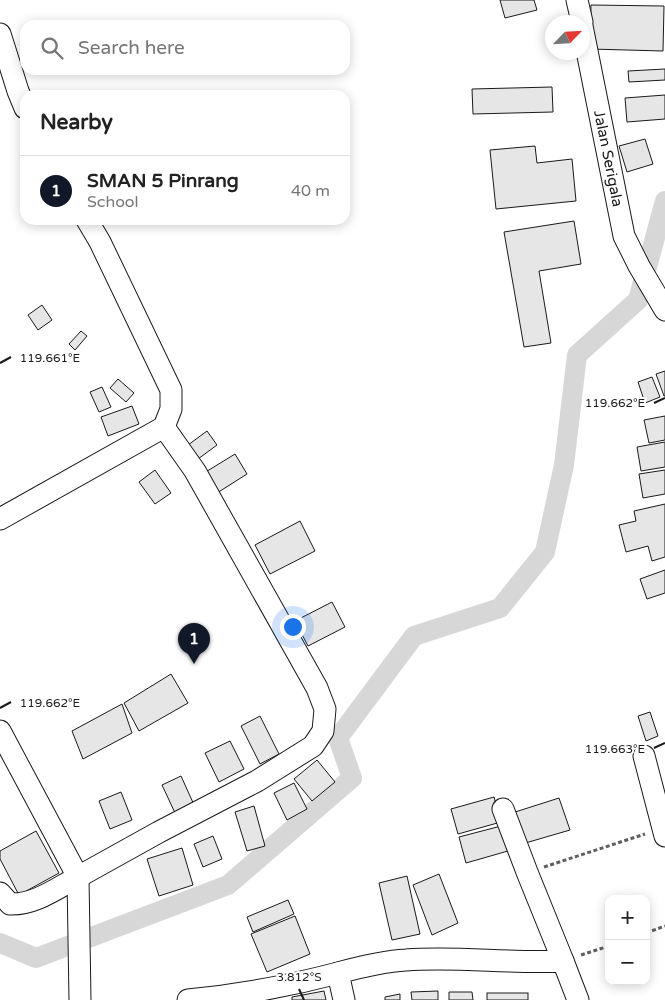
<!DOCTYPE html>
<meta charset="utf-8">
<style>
body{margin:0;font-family:"Varela Round",sans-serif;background:#f2f2f2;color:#222}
.controls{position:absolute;right:15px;bottom:15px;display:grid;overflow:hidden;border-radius:10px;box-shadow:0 2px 12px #0003}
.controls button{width:45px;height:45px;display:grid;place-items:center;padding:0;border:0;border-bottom:1px solid #e0e0e0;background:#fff;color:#222;font:25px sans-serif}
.compass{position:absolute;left:545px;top:15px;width:45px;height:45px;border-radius:50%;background:#fff;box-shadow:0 2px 12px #0003;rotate:65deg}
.you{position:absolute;left:292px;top:626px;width:18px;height:18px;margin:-12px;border:4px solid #fff;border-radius:50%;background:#1a73e8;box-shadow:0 0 0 8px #1a73e833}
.badge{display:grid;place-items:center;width:32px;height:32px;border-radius:50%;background:#111827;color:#fff;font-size:16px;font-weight:700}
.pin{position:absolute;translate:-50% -41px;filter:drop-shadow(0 1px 2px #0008)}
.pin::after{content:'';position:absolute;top:26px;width:18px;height:15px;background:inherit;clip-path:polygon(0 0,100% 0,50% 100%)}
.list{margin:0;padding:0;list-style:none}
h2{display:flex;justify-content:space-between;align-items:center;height:65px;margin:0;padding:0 20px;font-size:21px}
h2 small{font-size:16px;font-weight:400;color:#767676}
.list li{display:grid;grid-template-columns:32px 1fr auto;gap:15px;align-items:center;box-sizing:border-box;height:70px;padding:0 20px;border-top:1px solid #e0e0e0}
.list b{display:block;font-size:19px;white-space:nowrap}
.list p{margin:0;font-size:16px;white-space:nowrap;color:#767676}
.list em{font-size:16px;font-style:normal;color:#767676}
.icon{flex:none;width:28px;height:28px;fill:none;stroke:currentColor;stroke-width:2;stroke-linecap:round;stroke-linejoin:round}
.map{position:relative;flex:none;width:665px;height:1000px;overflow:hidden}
.search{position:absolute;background:#fff;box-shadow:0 2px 12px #0003;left:20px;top:20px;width:330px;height:55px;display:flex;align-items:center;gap:12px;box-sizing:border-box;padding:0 18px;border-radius:15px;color:#767676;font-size:19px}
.panel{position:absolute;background:#fff;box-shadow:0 2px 12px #0003;left:20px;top:90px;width:330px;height:135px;border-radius:15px}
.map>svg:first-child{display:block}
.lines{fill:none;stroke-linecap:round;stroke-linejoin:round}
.canal{stroke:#d7d7d7;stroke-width:20}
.building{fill:#e6e6e6;stroke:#1a1a1a}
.minor-casing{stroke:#1a1a1a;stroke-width:23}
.path{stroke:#5f5f5f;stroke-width:3;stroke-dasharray:4 2.5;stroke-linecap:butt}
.minor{stroke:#fff;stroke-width:21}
.ticks{fill:none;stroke:#1a1a1a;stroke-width:2}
.labels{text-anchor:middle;stroke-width:4;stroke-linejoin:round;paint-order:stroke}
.street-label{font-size:15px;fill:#1a1a1a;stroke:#fff}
.ticks-label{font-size:12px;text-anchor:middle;fill:#1a1a1a;stroke:#fff;stroke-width:4;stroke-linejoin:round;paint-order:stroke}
</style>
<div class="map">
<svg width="665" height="1000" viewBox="0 0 665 1000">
<rect width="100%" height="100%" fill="#fff"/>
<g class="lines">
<polyline class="canal" points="0,943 36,958 228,885 352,778 338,738 414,636 500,608 545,552 564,465 577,355 638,300 665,201"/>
</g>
<g class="building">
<polygon points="500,0 534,0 537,10 505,18"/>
<polygon points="591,5 664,6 663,51 590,49"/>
<polygon points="665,69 665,80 629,82 628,71"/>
<polygon points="552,87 553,112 473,114 472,89"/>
<polygon points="665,95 665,119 627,122 625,98"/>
<polygon points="645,139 653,164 627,172 619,146"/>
<polygon points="535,146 537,163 572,159 576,201 496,209 490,150"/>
<polygon points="574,221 581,264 539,271 551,343 524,347 504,232"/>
<polygon points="42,305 52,320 38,330 28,315"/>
<polygon points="81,331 87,336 75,350 69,344"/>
<polygon points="665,371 665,396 664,396 656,374"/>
<polygon points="652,377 660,397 645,403 638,382"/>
<polygon points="118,379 134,393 126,402 110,388"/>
<polygon points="102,387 111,407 99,412 90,392"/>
<polygon points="132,406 139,424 108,436 101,417"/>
<polygon points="665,416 665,440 649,443 644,420"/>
<polygon points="207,431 217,445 198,459 188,445"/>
<polygon points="665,442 665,467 641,471 637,447"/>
<polygon points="235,454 247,474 217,493 204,473"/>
<polygon points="155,470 171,493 155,504 139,482"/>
<polygon points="665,470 665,494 643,498 639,474"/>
<polygon points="665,504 665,557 652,561 648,546 626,552 619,525 636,521 634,511"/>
<polygon points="300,521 315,551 270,574 255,545"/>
<polygon points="665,570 665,593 647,599 640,579"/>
<polygon points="332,602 345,627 308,646 295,621"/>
<polygon points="171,674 188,703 139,731 124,703"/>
<polygon points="122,704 132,733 83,759 72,731"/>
<polygon points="650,712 658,736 646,741 638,716"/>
<polygon points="260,716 279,754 260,764 241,726"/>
<polygon points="230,741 244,769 219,782 205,753"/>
<polygon points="317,760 335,782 312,801 294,779"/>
<polygon points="181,776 195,807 176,815 162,785"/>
<polygon points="294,783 307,809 287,820 274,793"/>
<polygon points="121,792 132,820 110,829 99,801"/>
<polygon points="494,797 501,822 458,834 451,809"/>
<polygon points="559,798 570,830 522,844 512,813"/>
<polygon points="254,806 265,846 247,851 235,812"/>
<polygon points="501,826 508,851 466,863 459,837"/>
<polygon points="36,831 59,873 19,895 0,859 0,851"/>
<polygon points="213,836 222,859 203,867 194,844"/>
<polygon points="182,848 193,885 159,896 147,859"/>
<polygon points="439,874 458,923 432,935 413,885"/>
<polygon points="407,876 420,934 392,940 379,883"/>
<polygon points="288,900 294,914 253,932 247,917"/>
<polygon points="295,916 310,954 267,972 251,934"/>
<polygon points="324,991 326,1000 292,1000 292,997"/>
<polygon points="438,991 438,1000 412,1000 411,992"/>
<polygon points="449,992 472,992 473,1000 449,1000"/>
<rect x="487" y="993" width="41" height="7"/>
<polygon points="400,994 400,1000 385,1000 385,997"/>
</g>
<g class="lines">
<g class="minor-casing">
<g id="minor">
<polyline points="577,0 582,22"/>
<path id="s1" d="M582,26l42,210 15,30 26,44"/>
<polyline points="0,34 18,91 25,108"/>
<polyline points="0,519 164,427 171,409 171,390 100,242 87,220"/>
<polyline points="0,731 78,877 159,832 257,781 313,746 323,731 325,709 317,688 195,471 164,427"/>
<polyline points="644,756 665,836"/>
<polyline points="503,809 527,872 563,961"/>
<path d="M0,893l10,11c25,1 47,-16 68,-27l2,123"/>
<path d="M188,1000c51,-5 101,-14 150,-27"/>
<path d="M344,1000l-6,-27c22,-6 45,-12 68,-13 52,-4 105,4 157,1l15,39"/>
</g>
</g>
<g class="path">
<polyline points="544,867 645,834"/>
<polyline points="646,933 665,926"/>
<polyline points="581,955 609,946"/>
</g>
<use href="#minor" class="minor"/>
</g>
<path class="ticks" d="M0,363l11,-6M654,403l11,-5M0,708l11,-6M654,748l11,-5M299,989l5,11"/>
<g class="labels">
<g class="street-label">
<text dy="5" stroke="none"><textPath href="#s1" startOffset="135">Jalan Serigala</textPath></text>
</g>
</g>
<g class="ticks-label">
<text x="50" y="362">119.661°E</text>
<text x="615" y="407">119.662°E</text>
<text x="50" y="707">119.662°E</text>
<text x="615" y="753">119.663°E</text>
<text x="299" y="981">3.812°S</text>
</g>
</svg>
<div class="controls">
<button>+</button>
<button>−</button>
</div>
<svg class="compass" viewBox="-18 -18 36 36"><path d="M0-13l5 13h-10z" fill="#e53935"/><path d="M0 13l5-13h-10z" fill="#767676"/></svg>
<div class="you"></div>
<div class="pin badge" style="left:194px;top:664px">1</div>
<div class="search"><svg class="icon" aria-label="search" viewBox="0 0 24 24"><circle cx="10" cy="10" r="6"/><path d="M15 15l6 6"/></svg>Search here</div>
<section class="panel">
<h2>Nearby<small></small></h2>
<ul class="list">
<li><span class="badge">1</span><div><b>SMAN 5 Pinrang</b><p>School</p></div><em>40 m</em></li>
</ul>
</section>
</div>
